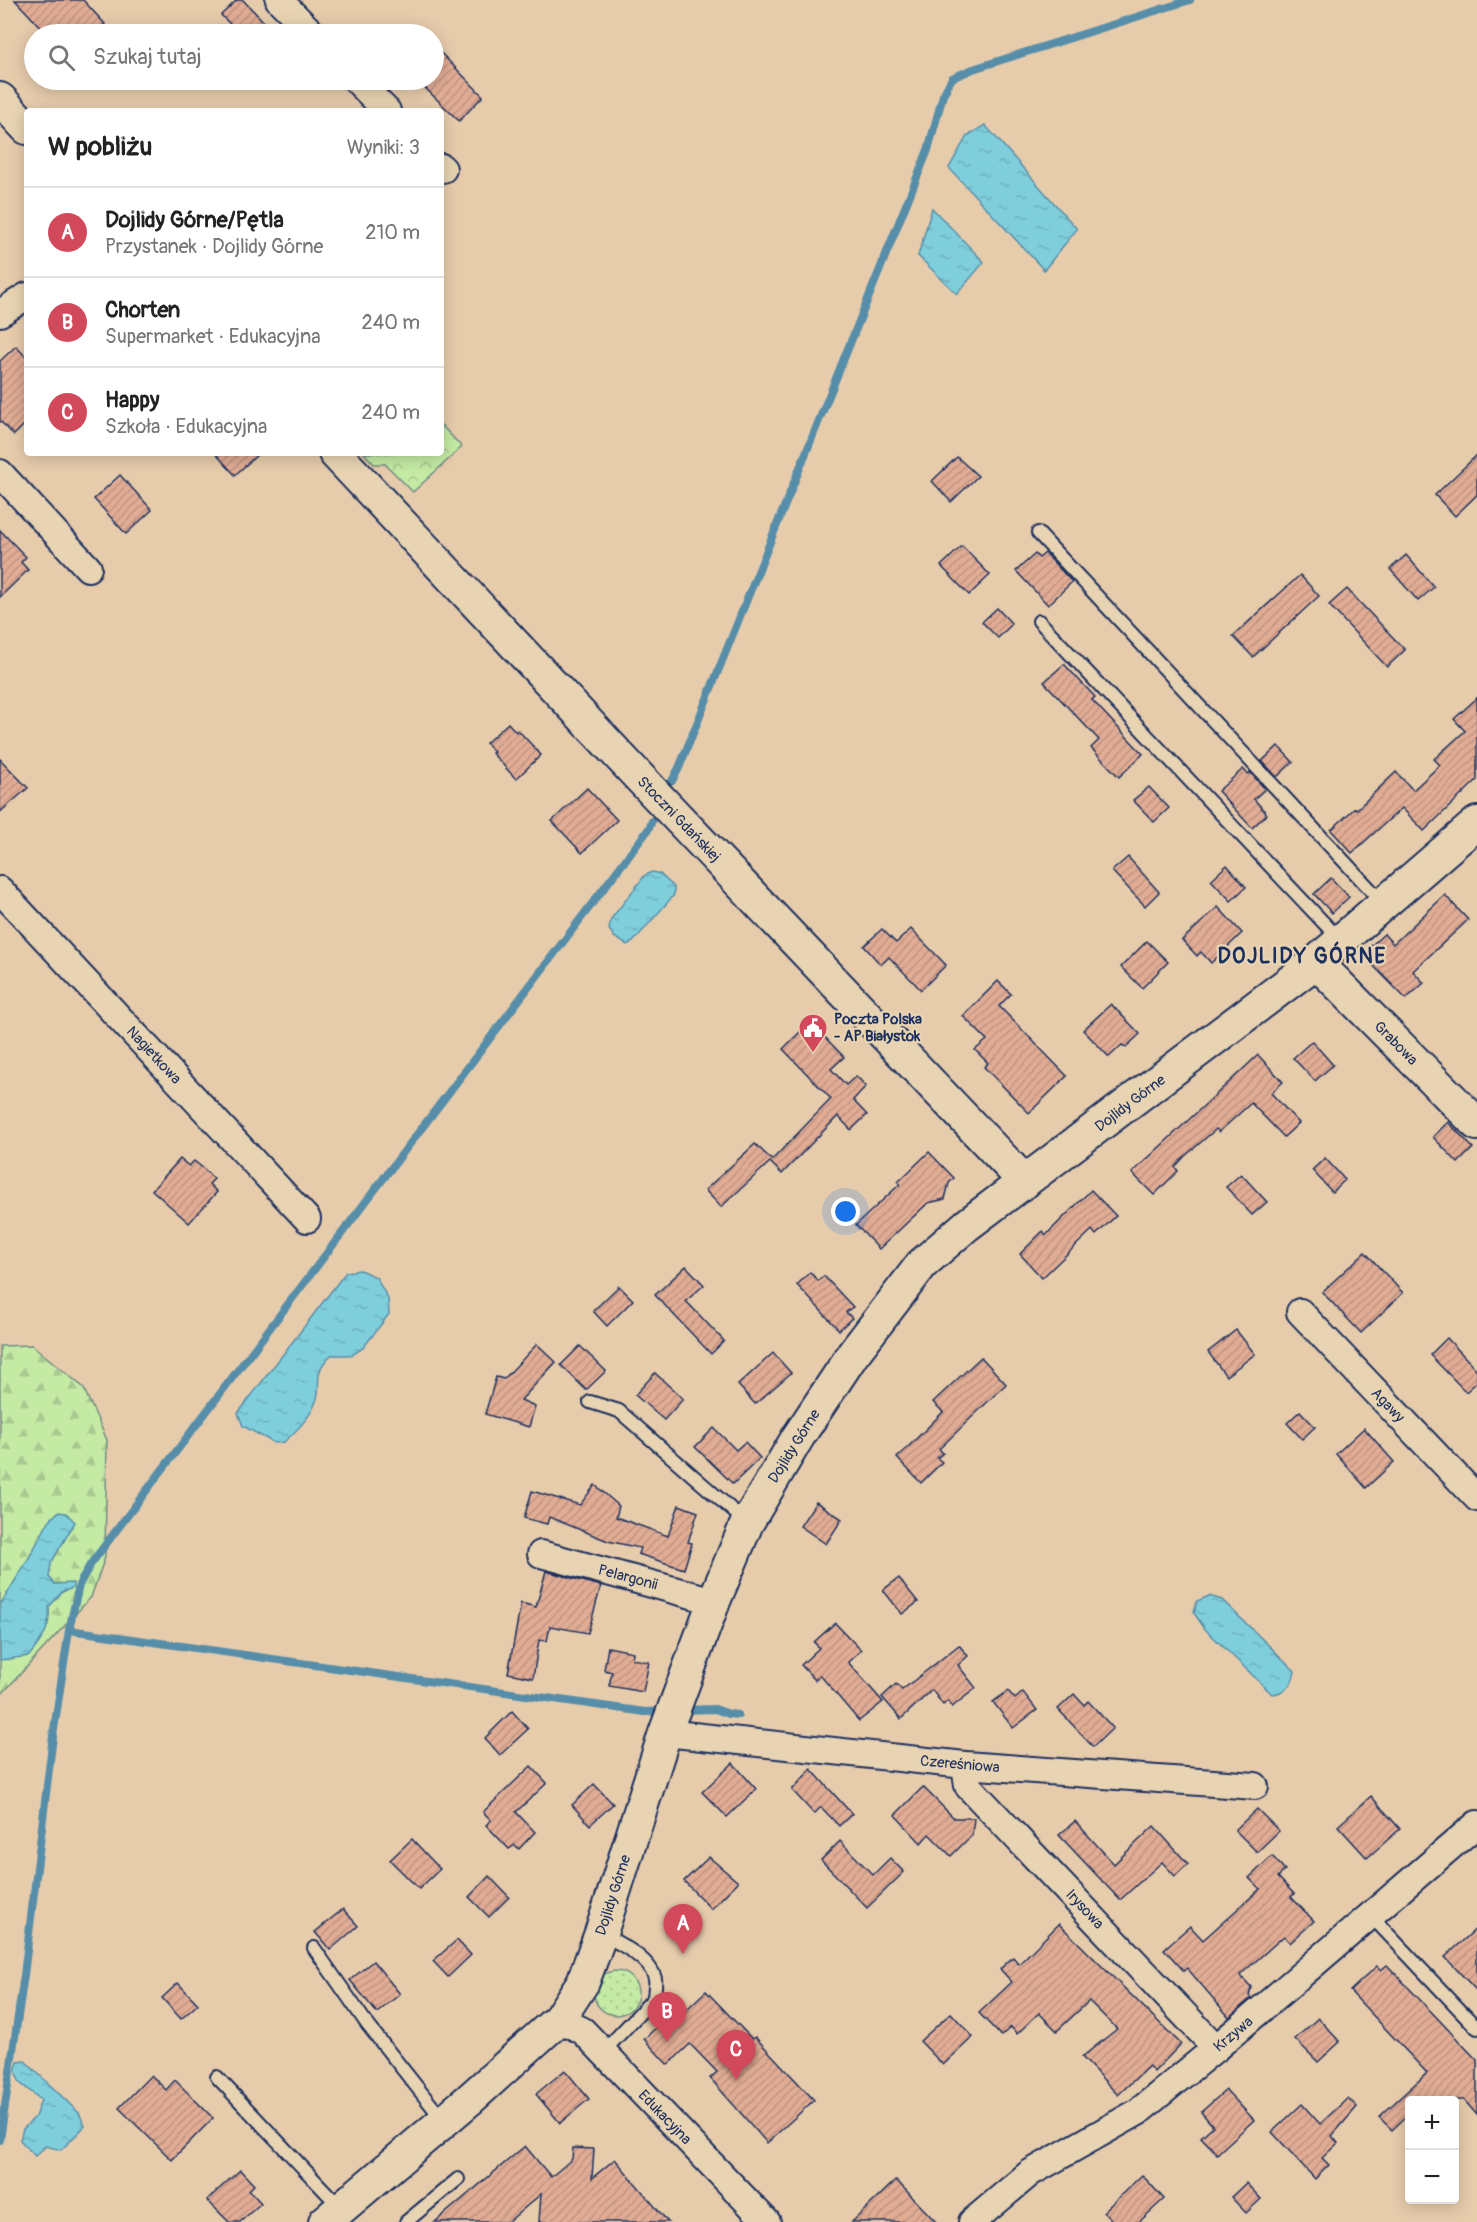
<!DOCTYPE html>
<html lang="pl">
<meta charset="utf-8">
<style>
body{margin:0;font-family:Pangolin,sans-serif;background:#f2f2f2;color:#222}
.controls{position:absolute;right:18px;bottom:18px;display:grid;overflow:hidden;border-radius:6px;box-shadow:0 3px 15px #0003}
.controls button{width:54px;height:54px;display:grid;place-items:center;padding:0;border:0;border-bottom:2px solid #e0e0e0;background:#fff;color:#222;font:30px sans-serif}
.you{position:absolute;left:846px;top:1212px;width:21px;height:21px;margin:-15px;border:4px solid #fff;border-radius:50%;background:#1a73e8;box-shadow:0 0 0 9px #1a73e833}
.badge{display:grid;place-items:center;width:39px;height:39px;border-radius:50%;background:#d1495b;color:#fff;font-size:20px;font-weight:700}
.pin{position:absolute;translate:-50% -50px;filter:drop-shadow(0 2px 3px #0008)}
.pin::after{content:'';position:absolute;top:32px;width:21px;height:18px;background:inherit;clip-path:polygon(0 0,100% 0,50% 100%)}
.list{margin:0;padding:0;list-style:none}
h2{display:flex;justify-content:space-between;align-items:center;height:78px;margin:0;padding:0 24px;font-size:26px}
h2 small{font-size:20px;font-weight:400;color:#767676}
.list li{display:grid;grid-template-columns:39px 1fr auto;gap:18px;align-items:center;box-sizing:border-box;height:90px;padding:0 24px;border-top:2px solid #e0e0e0}
.list b{display:block;font-size:22px;white-space:nowrap}
.list p{margin:0;font-size:20px;white-space:nowrap;color:#767676}
.list em{font-size:20px;font-style:normal;color:#767676}
.icon{flex:none;width:33px;height:33px;fill:none;stroke:currentColor;stroke-width:2;stroke-linecap:round;stroke-linejoin:round}
.map{position:relative;flex:none;width:1477px;height:2222px;overflow:hidden}
.search{position:absolute;background:#fff;box-shadow:0 3px 15px #0003;left:24px;top:24px;width:420px;height:66px;display:flex;align-items:center;gap:15px;box-sizing:border-box;padding:0 21px;border-radius:33px;color:#767676;font-size:22px}
.panel{position:absolute;background:#fff;box-shadow:0 3px 15px #0003;left:24px;top:108px;width:420px;height:348px;border-radius:6px}
.map>svg:first-child{display:block}
.grass{fill:url(#grass-dots);stroke:#708c81;stroke-width:1.5}
.forest{fill:url(#forest-firs);stroke:#708c81;stroke-width:1.5}
.park{fill:url(#park-crowns);stroke:#708c81;stroke-width:1.5}
.water{fill:url(#water-ripples);stroke:#578ea9;stroke-width:1.5}
.lines{fill:none;stroke-linecap:round;stroke-linejoin:round}
.stream{stroke:#578ea9;stroke-width:8}
.building{fill:url(#building-hatch);stroke:#1b2f5e;stroke-width:1.5}
.service-casing{stroke:#1b2f5e;stroke-width:16}
.minor-casing{stroke:#1b2f5e;stroke-width:30}
.tertiary-casing{stroke:#1b2f5e;stroke-width:36}
.service{stroke:#e8d4b2;stroke-width:12}
.minor{stroke:#e8d4b2;stroke-width:26}
.tertiary{stroke:#e8d4b2;stroke-width:32}
.labels{text-anchor:middle;stroke-width:4.5;stroke-linejoin:round;paint-order:stroke}
.street-label{font-size:15px;fill:#1b2f5e;stroke:#e8d4b2}
.poi-label{font-size:15px;font-weight:bold;fill:#1b2f5e;stroke:#e8d4b2;text-anchor:start}
.district-label{font-size:21px;font-weight:bold;letter-spacing:1.5px;fill:#1b2f5e;stroke:#e8d4b2}
</style>
<div class="map">
<svg width="1477" height="2222" viewBox="0 0 1477 2222">
<defs>
<pattern id="grass-dots" width="8" height="8" patternUnits="userSpaceOnUse" patternTransform="scale(1.5)"><rect width="8" height="8" fill="#c4eaa4"/><path d="M2 2h.1M6 6h.1" fill="none" stroke="#a8c990" stroke-width="1.8" stroke-linecap="round"/></pattern>
<pattern id="forest-firs" width="22" height="20" patternUnits="userSpaceOnUse" patternTransform="scale(1.5)"><rect width="22" height="20" fill="#c4eaa4"/><path d="M5 1l3.5 6h-7zM16 11l3.5 6h-7z" fill="#a8c990"/></pattern>
<pattern id="park-crowns" width="20" height="18" patternUnits="userSpaceOnUse" patternTransform="scale(1.5)"><rect width="20" height="18" fill="#c4eaa4"/><path d="M2 6a3 3 0 1 1 6 0M12 15a3 3 0 1 1 6 0" fill="none" stroke="#a8c990"/></pattern>
<pattern id="water-ripples" width="26" height="14" patternUnits="userSpaceOnUse" patternTransform="scale(1.5)"><rect width="26" height="14" fill="#7fcedb"/><path d="M2 4q2-2 4 0t4 0M15 11q2-2 4 0t4 0" fill="none" stroke="#6db1be"/></pattern>
<pattern id="building-hatch" width="6" height="6" patternUnits="userSpaceOnUse" patternTransform="scale(1.5)"><rect width="6" height="6" fill="#e1ac94"/><path d="M-1 1l2-2M0 6l6-6M5 7l2-2" fill="none" stroke="#c09482"/></pattern>
</defs>
<rect width="100%" height="100%" fill="#e7ccac"/>
<filter id="ink" filterUnits="userSpaceOnUse"><feTurbulence type="fractalNoise" baseFrequency=".0167" numOctaves="2"/><feDisplacementMap in="SourceGraphic" scale="12" xChannelSelector="R" yChannelSelector="G"/><feConvolveMatrix kernelMatrix="1 2 1 2 8 2 1 2 1" color-interpolation-filters="sRGB"/></filter>
<g filter="url(#ink)">
<circle class="grass" cx="616" cy="1993" r="22"/>
<polygon class="forest" points="32,1345 83,1387 107,1440 105,1557 91,1597 0,1696 0,1346"/>
<polygon class="park" points="441,425 462,447 413,492 385,464 374,464 364,453 441,453"/>
<g class="water">
<polygon points="985,125 1077,229 1044,270 949,168 967,136"/>
<polygon points="932,208 984,262 957,294 918,256"/>
<polygon points="652,872 660,874 674,887 674,895 633,942 627,945 614,937 609,929 611,919 645,875"/>
<path d="M360,1270l16,7 12,22 1,15 -26,34 -11,7h-21c-21,20 -7,29 -16,49 -7,16 -19,27 -31,38l-10,1 -31,-17 -5,-13 108,-141z"/>
<path d="M58,1512l8,1 9,9 -24,41 -2,14 5,7 19,-1v5l-11,4 -13,15c2,21 -7,33 -20,49l-29,4v-55l26,-42 23,-42z"/>
<path d="M1209,1596l13,4 73,71c-2,13 -10,22 -23,23l-67,-65 -11,-16 3,-12z"/>
<polygon points="25,2061 79,2113 85,2126 61,2150 46,2146 35,2156 20,2140 23,2129 35,2117 41,2100 20,2083 15,2071 18,2062"/>
</g>
<g class="lines">
<g class="stream">
<polyline points="672,781 679,768 928,150 943,95 952,78 973,69 1190,0"/>
<polyline points="69,1630 645,1712 666,1711"/>
<polyline points="681,1710 715,1709 729,1714 738,1715"/>
<polyline points="0,2140 24,1975 53,1736 69,1630 79,1585 90,1565 648,830 652,821"/>
</g>
</g>
<g class="building">
<polygon points="15,0 83,0 105,24 94,34 47,34"/>
<polygon points="237,0 243,0 265,23 253,34 240,34 221,15"/>
<polygon points="434,46 483,96 459,121 417,80 434,80"/>
<polygon points="16,346 27,358 27,422 14,435 0,421 0,361"/>
<polygon points="215,453 259,453 235,475"/>
<polygon points="1477,455 1477,495 1455,516 1435,495"/>
<polygon points="957,457 978,476 951,502 932,481"/>
<polygon points="120,475 152,510 126,534 94,499"/>
<polygon points="0,530 26,557 21,562 28,570 0,597"/>
<polygon points="962,546 990,575 969,595 941,566"/>
<polygon points="1045,553 1072,582 1048,605 1016,571 1035,554 1039,558"/>
<polygon points="1406,555 1434,587 1418,601 1390,569"/>
<polygon points="1300,575 1319,596 1253,657 1233,636"/>
<polygon points="1347,589 1405,650 1387,667 1329,605"/>
<polygon points="997,608 1012,624 998,638 982,622"/>
<polygon points="1064,664 1095,697 1092,700 1143,754 1119,777 1091,748 1099,740 1044,682"/>
<polygon points="1477,698 1477,780 1424,831 1402,808 1352,853 1331,830 1355,808 1357,809 1396,772 1413,790 1440,765 1434,759 1465,731 1454,719"/>
<polygon points="508,723 516,732 518,730 541,755 516,779 492,753 494,752 486,743"/>
<polygon points="1278,746 1293,762 1277,777 1262,761"/>
<polygon points="0,759 28,788 0,812"/>
<polygon points="1243,769 1248,774 1250,772 1265,789 1254,799 1267,814 1252,828 1218,791"/>
<polygon points="1149,787 1169,808 1154,822 1133,800"/>
<polygon points="587,788 617,820 582,853 552,821"/>
<polygon points="1128,857 1159,892 1145,906 1112,871"/>
<polygon points="1227,865 1246,887 1231,901 1211,880"/>
<polygon points="1331,878 1349,897 1332,913 1314,894"/>
<polygon points="1445,895 1468,920 1413,971 1424,983 1406,999 1362,954 1384,934 1393,944"/>
<polygon points="1218,907 1242,933 1211,963 1201,952 1197,956 1182,940"/>
<polygon points="882,929 896,943 911,929 946,965 921,990 889,957 881,965 864,946"/>
<polygon points="1147,941 1168,962 1142,988 1121,967"/>
<polygon points="998,981 1011,994 999,1006 1067,1076 1029,1113 984,1067 988,1063 975,1050 987,1040 963,1016"/>
<polygon points="1111,1004 1140,1034 1126,1047 1122,1045 1109,1057 1083,1030"/>
<polygon points="810,1022 844,1057 831,1069 846,1085 856,1076 866,1086 853,1100 867,1115 851,1130 838,1116 782,1174 770,1162 721,1207 705,1190 755,1144 772,1160 831,1099 783,1049"/>
<polygon points="1312,1041 1333,1065 1315,1081 1293,1058"/>
<polygon points="1258,1055 1283,1082 1271,1093 1299,1123 1284,1137 1251,1103 1219,1132 1216,1129 1184,1157 1175,1167 1178,1171 1154,1195 1132,1173"/>
<polygon points="1448,1122 1473,1148 1458,1163 1433,1137"/>
<polygon points="929,1152 954,1178 949,1183 945,1199 928,1203 879,1249 856,1225 900,1184 898,1182"/>
<polygon points="1325,1158 1345,1180 1332,1192 1312,1170"/>
<polygon points="180,1159 189,1166 194,1161 204,1169 214,1179 209,1184 217,1192 189,1223 152,1190"/>
<polygon points="1241,1174 1267,1202 1252,1215 1226,1187"/>
<polygon points="1091,1190 1116,1216 1096,1235 1092,1230 1042,1278 1020,1254 1043,1231 1046,1235"/>
<polygon points="1365,1252 1403,1293 1361,1333 1322,1292"/>
<polygon points="686,1266 704,1285 686,1301 724,1341 711,1354 655,1295"/>
<polygon points="810,1272 818,1281 824,1276 853,1307 846,1312 852,1318 839,1330 797,1285"/>
<polygon points="619,1286 633,1300 607,1326 593,1311"/>
<polygon points="1236,1330 1255,1354 1226,1376 1208,1352"/>
<polygon points="1447,1338 1477,1370 1477,1382 1466,1392 1430,1355"/>
<polygon points="537,1344 556,1362 521,1400 535,1406 529,1427 485,1414 496,1377 504,1379"/>
<polygon points="580,1346 606,1371 586,1390 561,1365"/>
<polygon points="773,1353 791,1373 755,1404 738,1385"/>
<polygon points="981,1357 1006,1384 939,1449 943,1453 937,1458 942,1462 921,1483 897,1458 943,1412 933,1402"/>
<polygon points="655,1373 683,1399 664,1420 635,1395"/>
<polygon points="1300,1411 1315,1427 1302,1439 1287,1423"/>
<polygon points="714,1428 736,1450 745,1442 760,1458 733,1484 695,1447"/>
<polygon points="1364,1428 1394,1462 1366,1488 1336,1454"/>
<polygon points="595,1485 619,1506 616,1517 668,1536 679,1505 698,1512 688,1542 692,1543 684,1569 638,1554 640,1548 608,1541 549,1517 547,1524 524,1518 532,1491 580,1505"/>
<polygon points="816,1502 842,1519 826,1544 800,1526"/>
<polygon points="546,1571 601,1586 588,1633 550,1626 547,1641 539,1640 533,1678 508,1673 521,1603 536,1607"/>
<polygon points="899,1578 918,1602 902,1614 883,1590"/>
<polygon points="835,1623 861,1650 848,1662 883,1702 859,1721 820,1675 815,1680 801,1665 819,1648 814,1642"/>
<polygon points="959,1645 968,1656 958,1665 976,1688 952,1707 948,1701 943,1705 932,1690 901,1719 882,1697 896,1684 902,1690"/>
<polygon points="608,1647 633,1652 632,1659 649,1662 643,1692 609,1686 612,1672 604,1670"/>
<polygon points="1008,1691 1015,1699 1023,1692 1037,1710 1013,1728 993,1702"/>
<polygon points="1074,1694 1084,1705 1088,1701 1113,1728 1093,1747 1058,1709"/>
<polygon points="512,1711 528,1729 500,1755 485,1738"/>
<polygon points="733,1763 756,1789 727,1817 702,1792"/>
<polygon points="531,1766 547,1783 516,1812 535,1832 519,1849 515,1845 509,1849 486,1825 491,1820 483,1812"/>
<polygon points="811,1769 852,1814 839,1826 821,1807 814,1814 792,1790"/>
<polygon points="594,1784 613,1804 590,1825 572,1805"/>
<polygon points="923,1787 954,1818 974,1818 972,1835 951,1856 929,1834 921,1843 895,1815"/>
<polygon points="1371,1796 1400,1829 1367,1858 1338,1826"/>
<polygon points="1257,1809 1279,1831 1257,1852 1235,1830"/>
<polygon points="1075,1821 1114,1864 1154,1826 1188,1864 1175,1876 1162,1862 1120,1900 1059,1835"/>
<polygon points="412,1839 440,1869 419,1889 390,1860"/>
<polygon points="840,1841 873,1875 890,1858 904,1872 867,1908 821,1860"/>
<polygon points="1272,1856 1285,1870 1278,1877 1294,1894 1291,1897 1314,1921 1290,1943 1284,1936 1240,1975 1251,1987 1249,1996 1251,1998 1229,2017 1187,1968 1184,1971 1164,1949 1190,1926 1203,1940 1260,1889 1249,1878"/>
<polygon points="709,1857 738,1882 711,1909 684,1881"/>
<polygon points="489,1876 509,1897 489,1917 469,1897"/>
<polygon points="343,1909 358,1926 330,1950 315,1932"/>
<polygon points="1059,1924 1181,2044 1154,2072 1149,2066 1118,2095 1082,2057 1117,2029 1089,2001 1057,2031 1039,2013 1017,2034 1011,2027 1001,2036 979,2013 1012,1982 1000,1969 1013,1957 1019,1964"/>
<polygon points="1477,1928 1477,1991 1445,1957"/>
<polygon points="457,1940 471,1955 448,1977 433,1961"/>
<polygon points="373,1961 400,1994 377,2013 350,1980"/>
<polygon points="1387,1965 1477,2060 1477,2115 1464,2100 1410,2100 1410,2113 1392,2130 1379,2117 1427,2073 1350,1991 1377,1966 1381,1970"/>
<polygon points="178,1983 198,2004 181,2019 162,1998"/>
<polygon points="706,1991 752,2039 755,2037 814,2100 767,2143 710,2078 717,2072 690,2044 668,2065 644,2039 666,2018 671,2024"/>
<polygon points="951,2013 973,2037 943,2065 920,2041"/>
<polygon points="1318,2018 1340,2042 1318,2062 1295,2039"/>
<polygon points="565,2070 589,2099 560,2123 536,2094"/>
<polygon points="151,2075 166,2090 175,2080 213,2118 172,2160 119,2108"/>
<polygon points="1226,2090 1254,2120 1217,2154 1201,2137 1213,2126 1201,2112"/>
<polygon points="1348,2098 1357,2107 1332,2136 1338,2143 1322,2158 1329,2165 1315,2179 1272,2132 1302,2104 1320,2124"/>
<polygon points="525,2146 551,2177 572,2159 573,2148 594,2149 592,2178 615,2159 668,2222 539,2222 541,2194 508,2222 435,2222"/>
<polygon points="240,2170 254,2185 249,2190 261,2203 240,2222 229,2222 207,2200"/>
<polygon points="1142,2175 1164,2199 1139,2222 1113,2222 1103,2212"/>
<polygon points="896,2180 936,2222 852,2222"/>
<polygon points="1246,2183 1261,2199 1246,2213 1231,2197"/>
</g>
<g class="lines">
<g class="service-casing">
<g id="service">
<polyline points="1038,533 1383,903"/>
<polyline points="1039,621 1340,940"/>
<polyline points="590,1402 619,1411 747,1523"/>
<polyline points="1371,1916 1477,2028"/>
<path d="M602,1934c17,9 49,25 53,45 1,6 -1,14 -1,19l-51,54"/>
<polyline points="314,1948 367,2024 443,2120"/>
<polyline points="217,2077 340,2207"/>
<polyline points="406,2222 458,2179"/>
</g>
</g>
<g class="minor-casing">
<g id="minor">
<polyline points="279,0 313,34"/>
<polyline points="356,80 387,111"/>
<polyline points="441,167 443,169"/>
<polyline points="0,313 27,296"/>
<polyline points="0,473 88,568"/>
<polyline points="0,890 307,1219"/>
<polyline points="1300,1312 1477,1498"/>
<polyline points="541,1554 714,1601"/>
<polyline points="665,1733 965,1765 1255,1786"/>
<polyline points="965,1765 968,1786 1216,2048"/>
<polyline points="559,2019 583,2031 767,2222"/>
<polyline points="972,2222 1030,2173 1138,2112 1216,2048 1477,1824"/>
</g>
</g>
<g class="tertiary-casing">
<g id="tertiary">
<polyline points="0,99 27,128"/>
<polyline points="335,453 640,778 1025,1182"/>
<polyline points="1316,962 1477,1124"/>
<polyline points="325,2222 470,2099 559,2019 583,1982 601,1933 665,1733 714,1601 747,1523 798,1437 853,1354 922,1264 967,1225 1316,962 1477,823"/>
</g>
</g>
<use href="#service" class="service"/>
<use href="#minor" class="minor"/>
<use href="#tertiary" class="tertiary"/>
</g>
</g>
<defs>
<g id="civic-pin" transform="scale(1.5)"><path d="M0 17L-7.5 6A9.5 9.5 0 1 1 7.5 6Z" fill="#d1495b" stroke="#e8d4b2"/><path d="M-.6-6.5H3V-4.5H.6V-3L4-1V1h2V6H-6V1h2V-1L-.6-3ZM-1.2 2.5V6h2.4V2.5Z" fill="#fff"/></g>
</defs>
<g fill-rule="evenodd">
<use href="#civic-pin" x="813" y="1028"/>
</g>
<g class="labels">
<g class="street-label">
<text transform="translate(679 819) rotate(46)" y="5">Stoczni Gdańskiej</text>
<text transform="translate(1396 1043) rotate(45)" y="5">Grabowa</text>
<text transform="translate(154 1055) rotate(47)" y="5">Nagietkowa</text>
<text transform="translate(1130 1103) rotate(-37)" y="5">Dojlidy Górne</text>
<text transform="translate(1388 1405) rotate(46)" y="5">Agawy</text>
<text transform="translate(794 1446) rotate(-58)" y="5">Dojlidy Górne</text>
<text transform="translate(628 1577) rotate(15)" y="5">Pelargonii</text>
<text transform="translate(960 1764) rotate(5)" y="5">Czereśniowa</text>
<text transform="translate(613 1895) rotate(-72)" y="5">Dojlidy Górne</text>
<text transform="translate(1085 1909) rotate(47)" y="5">Irysowa</text>
<text transform="translate(1233 2034) rotate(-40)" y="5">Krzywa</text>
<text transform="translate(665 2117) rotate(46)" y="5">Edukacyjna</text>
</g>
<g class="poi-label">
<text x="834" y="1024">Poczta Polska<tspan x="834" dy="17">- AP Białystok</tspan></text>
</g>
<g class="district-label">
<text x="1302" y="963">DOJLIDY GÓRNE</text>
</g>
</g>
</svg>
<div class="controls">
<button>+</button>
<button>−</button>
</div>
<div class="you"></div>
<div class="pin badge" style="left:683px;top:1954px">A</div>
<div class="pin badge" style="left:667px;top:2042px">B</div>
<div class="pin badge" style="left:736px;top:2080px">C</div>
<div class="search"><svg class="icon" aria-label="search" viewBox="0 0 24 24"><circle cx="10" cy="10" r="6"/><path d="M15 15l6 6"/></svg>Szukaj tutaj</div>
<section class="panel">
<h2>W pobliżu<small>Wyniki: 3</small></h2>
<ul class="list">
<li><span class="badge">A</span><div><b>Dojlidy Górne/Pętla</b><p>Przystanek · Dojlidy Górne</p></div><em>210 m</em></li>
<li><span class="badge">B</span><div><b>Chorten</b><p>Supermarket · Edukacyjna</p></div><em>240 m</em></li>
<li><span class="badge">C</span><div><b>Happy</b><p>Szkoła · Edukacyjna</p></div><em>240 m</em></li>
</ul>
</section>
</div>
